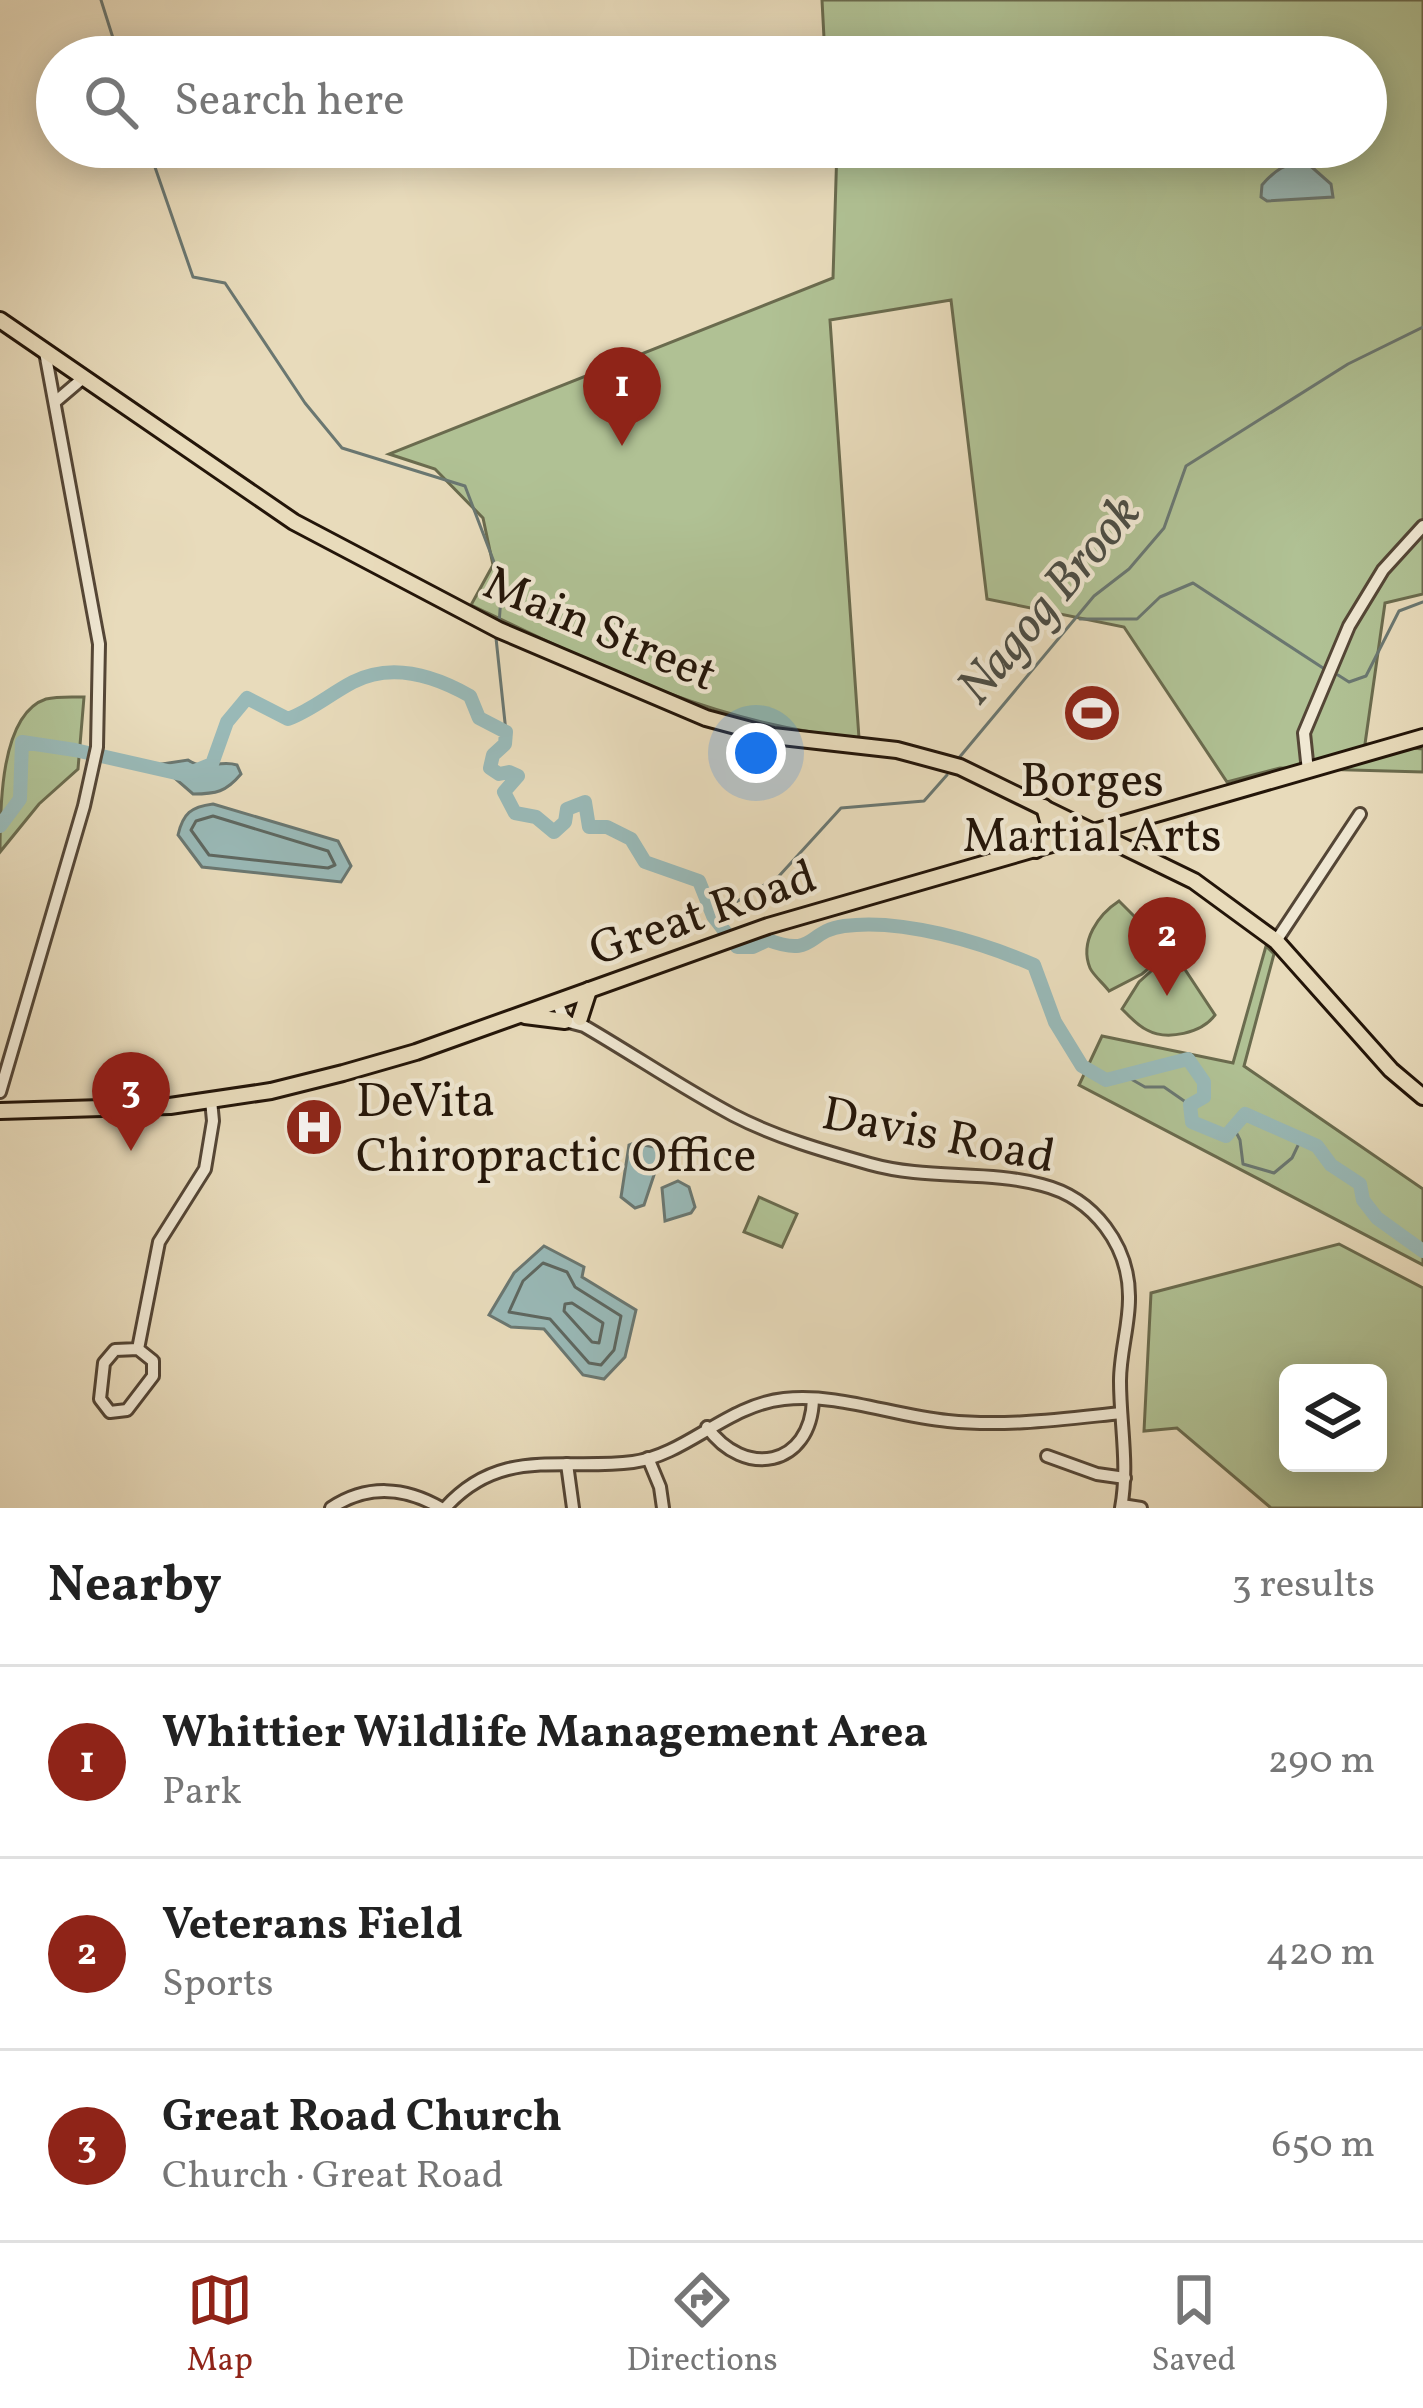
<!DOCTYPE html>
<meta charset="utf-8">
<style>
body{margin:0;font-family:Vollkorn,serif;background:#f6f6f6;color:#222}
.controls{position:absolute;right:36px;bottom:36px;display:grid;overflow:hidden;border-radius:18px;box-shadow:0 6px 30px #0003}
.controls button{width:108px;height:108px;display:grid;place-items:center;padding:0;border:0;border-bottom:3px solid #e0e0e0;background:#fff;color:#222;font:60px sans-serif}
.you{position:absolute;left:756px;top:753px;width:42px;height:42px;margin:-30px;border:9px solid #fff;border-radius:50%;background:#1a73e8;box-shadow:0 0 0 18px #1a73e833}
.badge{display:grid;place-items:center;width:78px;height:78px;border-radius:50%;background:#8f2418;color:#fff;font-size:39px;font-weight:700}
.pin{position:absolute;translate:-50% -99px;filter:drop-shadow(0 3px 6px #0008)}
.pin::after{content:'';position:absolute;top:63px;width:42px;height:36px;background:inherit;clip-path:polygon(0 0,100% 0,50% 100%)}
.list{margin:0;padding:0;list-style:none}
h2{display:flex;justify-content:space-between;align-items:center;height:156px;margin:0;padding:0 48px;font-size:51px}
h2 small{font-size:39px;font-weight:400;color:#767676}
.list li{display:grid;grid-template-columns:78px 1fr auto;gap:36px;align-items:center;box-sizing:border-box;height:192px;padding:0 48px;border-top:3px solid #e0e0e0}
.list b{display:block;font-size:45px;white-space:nowrap}
.list p{margin:0;font-size:39px;white-space:nowrap;color:#767676}
.list em{font-size:39px;font-style:normal;color:#767676}
.icon{flex:none;width:66px;height:66px;fill:none;stroke:currentColor;stroke-width:2;stroke-linecap:round;stroke-linejoin:round}
.map{position:relative;flex:none;width:1423px;height:1508px;overflow:hidden}
.search{position:absolute;background:#fff;box-shadow:0 6px 30px #0003;left:36px;right:36px;top:36px;height:132px;display:flex;align-items:center;gap:30px;box-sizing:border-box;padding:0 42px;border-radius:66px;color:#767676;font-size:45px}
.sheet{height:732px;background:#fff}
nav{display:flex;justify-content:space-around;align-items:center;box-sizing:border-box;height:168px;border-top:3px solid #e0e0e0;background:#fff;font-size:33px;color:#767676}
nav a{display:grid;justify-items:center;gap:6px}
nav .on{color:#8f2418}
.map>svg:first-child{display:block}
.green{fill:#b0c194;stroke:#6a6b4e;stroke-width:3;fill-rule:evenodd}
.water{fill:#99b9b7;stroke:#6a7771;stroke-width:3}
.lines{fill:none;stroke-linecap:round;stroke-linejoin:round}
.shore{stroke:#5e6760;stroke-width:3}
.stream{stroke:#6a7771;stroke-width:3}
.river{stroke:#99b9b7;stroke-width:14}
.minor-casing{stroke:#544636;stroke-width:16}
.major-casing{stroke:#231509;stroke-width:20}
.minor{stroke:#f0e8d3;stroke-width:10}
.major{stroke:#e8dbbb;stroke-width:14}
.labels{text-anchor:middle;stroke-width:9;stroke-linejoin:round;paint-order:stroke}
.street-label{font-size:48px;fill:#231509;stroke:#f0e8d3}
.poi-label{font-size:48px;fill:#231509;stroke:#f0e8d3}
.water-label{font-size:51px;font-style:italic;fill:#4c4e46;stroke:#f0e8d3}
</style>
<div class="map">
<svg width="1423" height="1508" viewBox="0 0 1423 1508">
<rect width="100%" height="100%" fill="#e8dbbb"/>
<filter id="stains"><feTurbulence type="fractalNoise" baseFrequency=".00167" numOctaves="4"/><feColorMatrix values="0 0 0 0 .2 0 0 0 0 .09 0 0 0 0 .02 0 0 0 .5 -.17"/></filter>
<radialGradient id="worn" r=".72"><stop offset=".6" stop-color="#630" stop-opacity="0"/><stop offset="1" stop-color="#630" stop-opacity=".3"/></radialGradient>
<g class="green">
<path d="M822,0h601v594l-38,9 -20,141 58,5v23l-143,-4 -53,14 -103,-155 -137,-28 -36,-299 -121,20 29,418c-142,-12 -261,-72 -388,-133l22,-40 -10,-47 -48,-49 -46,-15 444,-176 4,-131h529v-90h-541z"/>
<path d="M84,697l-6,72 -39,35 -39,48c0,-43 0,-138 46,-153 12,-3 26,-2 38,-2z"/>
<path d="M1119,901l46,46v8l-23,19 -33,17c-5,-7 -16,-16 -19,-23 -11,-27 9,-54 29,-67z"/>
<polygon points="1266,946 1274,954 1244,1066 1423,1189 1423,1265 1079,1085 1102,1036 1233,1063"/>
<path d="M1168,956h8l39,59c-13,18 -48,26 -68,15 -9,-4 -18,-14 -25,-21l17,-27z"/>
<polygon points="759,1197 797,1214 782,1247 744,1232"/>
<path d="M1339,1244l84,44v220h-152l-94,-80 -33,3 7,-138zM1288,1373h90v90h-90z"/>
</g>
<g class="water">
<path d="M1306,162l25,22 2,13 -66,4 -6,-4 1,-12c12,-14 24,-23 44,-23z"/>
<path d="M188,760c18,12 31,-1 49,5l4,9c-15,18 -25,20 -48,20l-30,-26 -1,-4z"/>
<path d="M213,804l125,37 13,25 -10,16 -139,-15 -24,-32c5,-22 13,-28 35,-31z"/>
<polygon points="634,1143 654,1147 661,1154 644,1205 635,1208 621,1197 629,1145"/>
<polygon points="678,1181 689,1187 695,1207 691,1213 665,1221 662,1188"/>
<polygon points="544,1246 584,1267 582,1277 636,1310 625,1357 604,1379 583,1375 544,1329 511,1327 489,1315 514,1273"/>
</g>
<g class="lines">
<g class="shore">
<polygon points="213,816 328,851 335,865 328,868 209,855 191,830 196,821"/>
<polygon points="543,1263 567,1272 575,1287 621,1316 614,1350 601,1365 589,1363 550,1319 509,1312 523,1281"/>
<polygon points="572,1303 603,1323 599,1343 592,1342 564,1311 565,1304"/>
</g>
<g class="stream">
<polyline points="101,0 119,57"/>
<polyline points="148,147 193,277 225,283 305,403 342,448 465,486 502,583 499,624"/>
<polyline points="1080,619 1137,619 1160,597 1193,583 1323,668"/>
<polyline points="496,638 506,732"/>
<polyline points="1338,675 1349,682 1366,676 1399,611 1423,602"/>
<polyline points="958,759 1094,596 1129,569 1164,528 1186,466 1348,364 1423,327"/>
<polyline points="713,916 779,876 841,808 924,801 947,775"/>
<polyline points="1124,1075 1145,1087 1164,1087 1190,1105"/>
<polyline points="1235,1130 1240,1140 1243,1164 1274,1173 1292,1158 1302,1137"/>
</g>
<path class="river" d="M0,826l20,-27 2,-57 53,8 110,25 27,-11 15,-42 20,-24 41,21c24,-9 42,-25 65,-37 39,-20 82,-6 117,14l9,22 27,14 -1,12 -12,11 -3,13 9,6 10,-2 9,4 -14,16 11,21 21,4 18,15 11,-10 2,-13 18,-7 4,25h18l24,12 14,23 54,19 14,35 24,31h16l15,-7c48,18 38,-9 76,-14 58,-8 137,16 190,39l21,57 27,44 24,14 82,-21 16,23v15l-14,8 2,17 34,14 19,-22 72,32 14,19 29,19 3,16 14,18 46,33"/>
<g class="minor-casing">
<g id="minor">
<polyline points="55,402 82,379"/>
<polyline points="1308,771 1304,733 1349,626 1383,570 1423,526"/>
<polyline points="1276,941 1360,814"/>
<path d="M557,1002l8,19 19,5c50,29 98,62 149,89 42,22 91,36 137,49 57,16 117,6 172,21 52,13 88,61 87,114 0,27 -9,54 -9,82 0,43 9,84 1,127"/>
<polyline points="0,1092 84,806 97,747 99,644 45,352"/>
<polyline points="138,1349 153,1361 153,1376 127,1410 110,1412 100,1399 104,1363 115,1350 138,1349 159,1242 205,1169 213,1121 211,1100"/>
<path d="M707,1427c37,52 104,40 106,-28"/>
<polyline points="1047,1456 1097,1474 1125,1478"/>
<polyline points="648,1458 660,1487 663,1508"/>
<polyline points="567,1464 573,1508"/>
<polyline points="1122,1505 1141,1508"/>
<path d="M331,1508c36,-24 74,-21 110,0"/>
<path d="M445,1508c56,-62 116,-37 188,-46 53,-7 94,-57 151,-63 55,-6 109,17 164,22 58,6 115,-2 173,-8"/>
</g>
</g>
<g class="major-casing">
<g id="major">
<polyline points="0,320 294,522 499,630 706,718 773,736 897,750 960,767 1194,881 1276,941 1391,1070 1423,1097"/>
<polyline points="1036,850 1050,828 1044,807"/>
<polyline points="525,1016 565,1021"/>
<polyline points="580,1018 589,990"/>
<polyline points="0,1111 170,1106 271,1091 343,1073 416,1052 768,926 1423,737"/>
</g>
</g>
<use href="#minor" class="minor"/>
<use href="#major" class="major"/>
</g>
<defs>
<g id="stadium-disc" transform="scale(3)"><circle r="9.5" fill="#8f2418" stroke="#f0e8d3"/><path d="M0-5a6.5 5 0 1 0 0 10a6.5 5 0 1 0 0-10ZM-3.5-1.8h7v3.6h-7Z" fill="#fff"/></g>
<g id="hospital-disc" transform="scale(3)"><circle r="9.5" fill="#8f2418" stroke="#f0e8d3"/><path d="M-5-5h3v3.5h4V-5h3V5h-3V1.5h-4V5h-3Z" fill="#fff"/></g>
</defs>
<g fill-rule="evenodd">
<use href="#stadium-disc" x="1092" y="713"/>
<use href="#hospital-disc" x="314" y="1127"/>
</g>
<g class="labels">
<g class="street-label">
<text transform="translate(601 627) rotate(23)" y="17">Main Street</text>
<text transform="translate(702 911) rotate(-19)" y="17">Great Road</text>
<text transform="translate(939 1133) rotate(11)" y="17">Davis Road</text>
</g>
<g class="poi-label">
<text x="1092" y="796">Borges<tspan x="1092" dy="55">Martial Arts</tspan></text>
<text x="356" y="1116" text-anchor="start">DeVita<tspan x="356" dy="55">Chiropractic Office</tspan></text>
</g>
<g class="water-label">
<text transform="translate(1047 598) rotate(-50)" y="18">Nagog Brook</text>
</g>
</g>
<rect width="100%" height="100%" filter="url(#stains)"/>
<rect width="100%" height="100%" fill="url(#worn)"/>
</svg>
<div class="controls">
<button><svg class="icon" aria-label="layers" viewBox="0 0 24 24"><path d="M12 4l9 5-9 5-9-5zM3 14l9 5 9-5"/></svg></button>
</div>
<div class="you"></div>
<div class="pin badge" style="left:622px;top:446px">1</div>
<div class="pin badge" style="left:1167px;top:996px">2</div>
<div class="pin badge" style="left:131px;top:1151px">3</div>
<div class="search"><svg class="icon" aria-label="search" viewBox="0 0 24 24"><circle cx="10" cy="10" r="6"/><path d="M15 15l6 6"/></svg>Search here</div>
</div>
<section class="sheet">
<h2>Nearby<small>3 results</small></h2>
<ul class="list">
<li><span class="badge">1</span><div><b>Whittier Wildlife Management Area</b><p>Park</p></div><em>290 m</em></li>
<li><span class="badge">2</span><div><b>Veterans Field</b><p>Sports</p></div><em>420 m</em></li>
<li><span class="badge">3</span><div><b>Great Road Church</b><p>Church · Great Road</p></div><em>650 m</em></li>
</ul>
</section>
<nav>
<a class="on"><svg class="icon" aria-label="map" viewBox="0 0 24 24"><path d="M3 6l6-2 6 2 6-2v14l-6 2-6-2-6 2zM9 4v14M15 6v14"/></svg>Map</a>
<a><svg class="icon" aria-label="directions" viewBox="0 0 24 24"><path d="M12 3l9 9-9 9-9-9zM9 14v-3h6M13 9l2 2-2 2"/></svg>Directions</a>
<a><svg class="icon" aria-label="saved" viewBox="0 0 24 24"><path d="M7 4h10v16l-5-4-5 4z"/></svg>Saved</a>
</nav>
